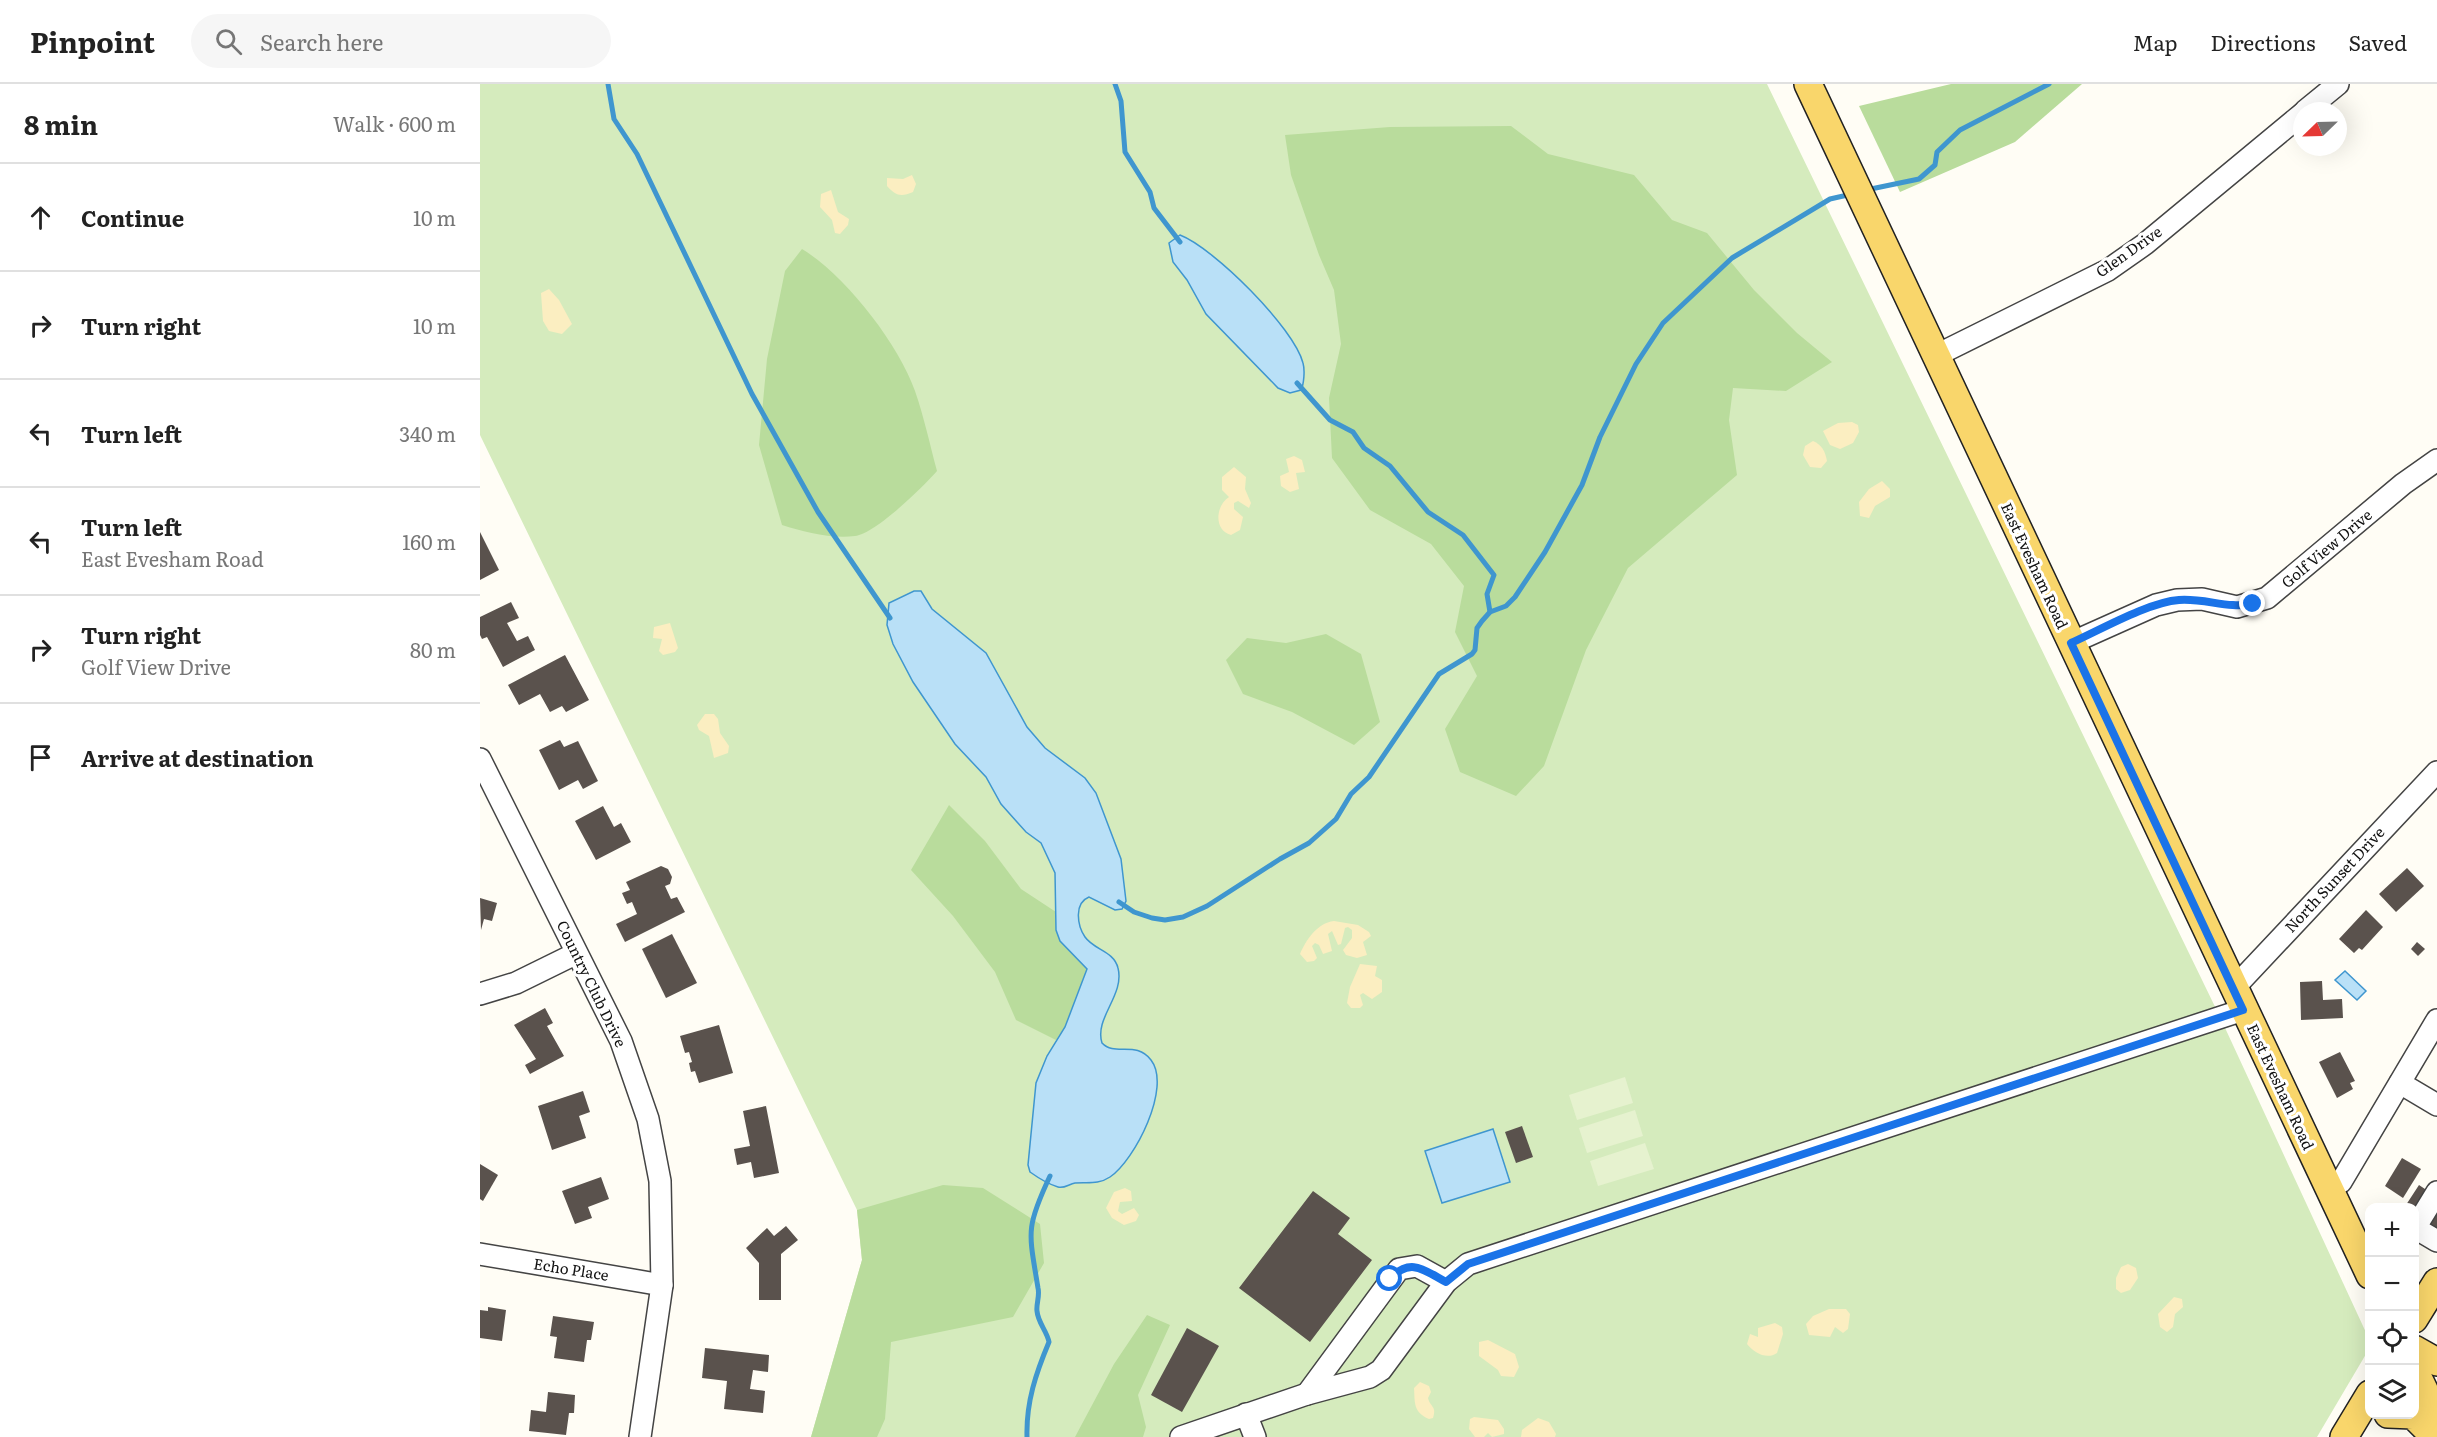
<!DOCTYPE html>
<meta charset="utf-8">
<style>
body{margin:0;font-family:Literata,serif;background:#f6f6f6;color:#222}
.controls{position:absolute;right:18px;bottom:18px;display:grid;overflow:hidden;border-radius:12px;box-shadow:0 6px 24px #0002}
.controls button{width:54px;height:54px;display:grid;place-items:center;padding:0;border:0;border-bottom:2px solid #e0e0e0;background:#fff;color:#222;font:30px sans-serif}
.compass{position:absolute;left:1813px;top:18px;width:54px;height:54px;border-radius:50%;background:#fff;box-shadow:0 6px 24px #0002;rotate:247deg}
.stop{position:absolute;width:18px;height:18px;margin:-14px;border:4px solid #1a73e8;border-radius:50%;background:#fff}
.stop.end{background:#1a73e8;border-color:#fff;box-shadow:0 2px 6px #0008}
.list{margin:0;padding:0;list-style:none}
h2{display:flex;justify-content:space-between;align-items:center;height:78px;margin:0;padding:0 24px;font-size:26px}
h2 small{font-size:20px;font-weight:400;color:#767676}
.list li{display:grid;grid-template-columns:39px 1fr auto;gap:18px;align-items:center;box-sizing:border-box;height:108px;padding:0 24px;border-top:2px solid #e0e0e0}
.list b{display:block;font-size:22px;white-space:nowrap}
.list p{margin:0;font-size:20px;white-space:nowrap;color:#767676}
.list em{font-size:20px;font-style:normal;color:#767676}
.icon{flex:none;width:33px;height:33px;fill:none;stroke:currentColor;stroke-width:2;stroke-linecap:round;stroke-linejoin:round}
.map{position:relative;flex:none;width:1957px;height:1353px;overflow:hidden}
header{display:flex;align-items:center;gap:36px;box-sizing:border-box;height:84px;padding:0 30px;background:#fff;border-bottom:2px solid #e0e0e0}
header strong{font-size:28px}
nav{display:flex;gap:33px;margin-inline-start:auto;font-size:21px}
.search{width:420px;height:54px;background:#f6f6f6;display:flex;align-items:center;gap:15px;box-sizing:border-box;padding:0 21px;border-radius:33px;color:#767676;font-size:22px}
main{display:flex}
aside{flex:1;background:#fff}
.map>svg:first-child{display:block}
.green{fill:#d5ebbd}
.forest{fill:#b9dc9c}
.sand{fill:#fbeec1}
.pitch{fill:#e6f2cf}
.water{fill:#b9e0f7;stroke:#3f96cf;stroke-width:1.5}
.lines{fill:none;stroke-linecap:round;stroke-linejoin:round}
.stream{stroke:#3f96cf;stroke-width:5}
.building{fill:#5a524d}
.minor-casing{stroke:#444;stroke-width:24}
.major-casing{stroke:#222;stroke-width:30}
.minor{stroke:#fff;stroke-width:21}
.major{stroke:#f9d66b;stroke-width:27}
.route{stroke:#1a73e8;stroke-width:8}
.labels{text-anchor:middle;stroke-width:6;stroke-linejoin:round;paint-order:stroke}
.street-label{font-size:15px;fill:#111;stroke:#fff}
</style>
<header>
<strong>Pinpoint</strong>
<div class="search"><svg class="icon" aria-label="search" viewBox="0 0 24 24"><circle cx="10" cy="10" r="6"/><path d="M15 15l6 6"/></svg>Search here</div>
<nav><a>Map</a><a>Directions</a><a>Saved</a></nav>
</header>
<main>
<aside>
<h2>8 min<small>Walk · 600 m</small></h2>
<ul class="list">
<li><svg class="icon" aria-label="ahead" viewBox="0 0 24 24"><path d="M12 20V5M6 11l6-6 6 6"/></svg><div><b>Continue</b></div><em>10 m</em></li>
<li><svg class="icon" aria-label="right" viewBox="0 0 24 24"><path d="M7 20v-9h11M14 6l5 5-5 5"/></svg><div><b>Turn right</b></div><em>10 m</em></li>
<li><svg class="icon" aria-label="left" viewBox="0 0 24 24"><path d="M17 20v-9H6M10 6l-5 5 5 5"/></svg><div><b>Turn left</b></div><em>340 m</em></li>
<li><svg class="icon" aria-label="left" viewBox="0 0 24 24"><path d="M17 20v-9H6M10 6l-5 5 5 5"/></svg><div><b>Turn left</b><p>East Evesham Road</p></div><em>160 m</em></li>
<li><svg class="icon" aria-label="right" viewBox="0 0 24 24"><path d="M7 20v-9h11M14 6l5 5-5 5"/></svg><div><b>Turn right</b><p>Golf View Drive</p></div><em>80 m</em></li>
<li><svg class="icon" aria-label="arrive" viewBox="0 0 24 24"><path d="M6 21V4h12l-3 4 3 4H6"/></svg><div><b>Arrive at destination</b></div></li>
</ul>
</aside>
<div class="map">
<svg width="1957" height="1353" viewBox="0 0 1957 1353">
<rect width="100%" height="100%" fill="#fffdf5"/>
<polygon class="green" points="0,0 1287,0 1740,933 1889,1255 1889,1265 1837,1353 331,1353 382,1176 377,1126 0,351"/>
<g class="forest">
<polygon points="1471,0 1602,0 1535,58 1420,108 1379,22"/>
<polygon points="1031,42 1068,70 1154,91 1192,136 1227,149 1274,206 1317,249 1352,278 1306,307 1253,304 1249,336 1257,391 1148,484 1106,566 1064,682 1036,712 980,688 965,645 997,592 975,548 984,502 951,460 890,426 852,374 849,314 861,260 854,206 839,171 811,91 805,51 910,43"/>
<path d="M322,165c43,26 96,94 113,142 9,26 15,54 22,80 -14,16 -62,63 -82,65 -24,3 -51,-4 -73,-11l-23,-80 8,-86 18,-88z"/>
<polygon points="846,550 881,570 900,638 874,661 812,628 763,610 746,576 767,554 806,559"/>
<path d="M469,721l36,36 36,48 35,23c0,43 15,29 31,57l-22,58 -9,13 -40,-20 -21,-48 -42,-56 -42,-46z"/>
<polygon points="463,1101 503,1104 560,1140 564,1179 533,1233 411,1258 405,1335 397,1353 331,1353 382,1176 377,1126"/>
<polygon points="667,1231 690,1241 658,1311 666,1343 663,1353 595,1353 634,1280"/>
</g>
<g class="sand">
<path d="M432,91l4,9 -3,8c-12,5 -17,4 -26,-6v-8l16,1z"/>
<polygon points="351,106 358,128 369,135 368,141 360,150 355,149 352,136 340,123 341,110"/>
<polygon points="69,205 79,216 92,240 82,250 69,247 63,237 61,209"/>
<polygon points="1372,338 1378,341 1379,348 1373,359 1360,365 1350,361 1343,347 1358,339"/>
<path d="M1333,357c9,4 12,10 14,20l-6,7 -11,-1 -7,-12 2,-9z"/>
<polygon points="814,372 822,376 825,388 816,389 819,405 810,408 801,402 800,392 809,388 806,375"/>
<path d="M754,383l12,10 -1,12 6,14 -2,5 -11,-7 -4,2v6l9,8 -3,13 -9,5c-18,-5 -15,-30 -2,-38l-7,-7v-13z"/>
<polygon points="1402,397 1410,405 1410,413 1395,422 1389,434 1380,432 1379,418 1389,405"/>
<polygon points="190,539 198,564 195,568 183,571 179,567 182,555 173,554 174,543"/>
<polygon points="225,630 234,630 238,635 240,649 249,662 248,669 234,674 229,652 219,646 217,641"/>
<path d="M854,837l24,4 11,7 2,4 -8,6 4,13 -10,3 -11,-3 -3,-5 9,-12v-8l-4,-3 -3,1 -4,16 -3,1 -6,-14 -4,3 4,17 -9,3 -4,-9 -4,-2 -3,3 5,12 -3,3 -7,1 -7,-8c6,-14 17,-31 34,-33z"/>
<polygon points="880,880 897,882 895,892 902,896 902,908 892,915 883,909 880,911 883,921 880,924 871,924 867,919 870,903"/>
<polygon points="645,1104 651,1107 652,1117 640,1118 638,1127 642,1130 654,1124 659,1131 656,1137 644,1141 632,1134 626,1124 634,1108"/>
<polygon points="1648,1180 1656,1184 1658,1194 1650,1206 1641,1209 1636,1205 1636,1194 1641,1183"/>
<polygon points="1694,1213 1702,1215 1703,1223 1695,1230 1693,1243 1687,1248 1680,1243 1678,1230"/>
<polygon points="1349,1225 1366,1225 1370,1230 1368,1245 1363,1249 1355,1243 1350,1253 1329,1251 1326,1240 1333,1232"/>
<path d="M1295,1239l7,4 1,7 -6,19c-10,7 -23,0 -30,-9l3,-10 8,3v-9z"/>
<polygon points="1008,1256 1035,1270 1039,1283 1034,1293 1021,1292 1018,1286 999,1272 999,1258"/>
<path d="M940,1298l9,4 2,6 -3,6c2,9 9,8 5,20l-4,1c-16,-7 -14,-16 -15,-31z"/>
<polygon points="994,1333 1018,1336 1024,1345 1024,1350 1012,1353 1008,1349 1004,1353 995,1353 989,1345 990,1335"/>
<polygon points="1058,1334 1069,1338 1076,1350 1075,1353 1041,1353 1042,1346"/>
</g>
<g class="pitch">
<polygon points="1145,993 1153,1019 1097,1036 1089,1011"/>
<polygon points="1155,1026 1163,1052 1107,1069 1099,1044"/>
<polygon points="1165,1059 1174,1085 1118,1102 1110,1077"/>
</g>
<g class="water">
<path d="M700,151c34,13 114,93 123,128 2,7 1,21 -2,27l-11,3 -12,-5 -72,-74 -19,-34 -14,-18 -4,-19z"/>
<path d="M434,507h7l11,18 54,44 41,74 18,21 40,30 11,15 25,66 5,42 -4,8 -7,1 -26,-13c-15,6 -12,28 -4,40 9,13 29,14 33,31 7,27 -24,50 -16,75 13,14 34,-3 49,17 21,27 -16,100 -41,117 -12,8 -22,5 -35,6 -6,1 -11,6 -17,4 -10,-3 -21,-10 -28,-15l-2,-7 8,-82 11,-27 18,-29 22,-58 -27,-28 -4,-11 -1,-57 -14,-30 -15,-11 -25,-28 -15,-27 -31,-33 -42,-62 -20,-38 -6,-19 2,-22z"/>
<polygon points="1865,887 1886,907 1877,916 1855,896"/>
<polygon points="1013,1045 1030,1098 962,1119 945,1067"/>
</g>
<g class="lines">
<g class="stream">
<polyline points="128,0 134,35 157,70 272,310 338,428 410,534"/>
<polyline points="635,0 641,17 645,68 670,108 674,124 700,158"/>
<polyline points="1386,106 1439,95 1455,81 1457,68 1480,46 1569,0"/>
<polyline points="817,299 850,336 873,348 884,364 910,382 948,428 983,451 1014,491 1007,510 1010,528"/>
<polyline points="639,818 654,828 672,834 685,836 703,833 727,822 800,775 829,759 856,735 871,710 889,693 959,590 992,570 995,566 997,544 1002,537 1010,528 1026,522 1035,513 1065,468 1102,401 1120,353 1156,280 1183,239 1252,174 1350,115 1372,110"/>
<path d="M547,1353c-1,-35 9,-64 22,-95 -2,-11 -11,-19 -12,-31 -1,-7 3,-15 1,-23 -9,-56 -13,-59 12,-112"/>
</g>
</g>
<g class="building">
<polygon points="0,448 19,486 0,496"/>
<polygon points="31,518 39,534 27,539 37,557 48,552 55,566 23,583 7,553 2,555 0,551 0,533"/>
<polygon points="85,571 109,616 86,628 82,622 70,628 60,610 39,621 28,601"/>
<polygon points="80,656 84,663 98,657 118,697 103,705 98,696 79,706 59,666"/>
<polygon points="123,722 134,743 141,739 151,758 116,776 95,737"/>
<polygon points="181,782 188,785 192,793 190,800 185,802 191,815 197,813 205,828 145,858 136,840 157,830 152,818 147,820 142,809 150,806 146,798"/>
<polygon points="1927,784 1944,802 1916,828 1899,810"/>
<polygon points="0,814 17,819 12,837 4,835 1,846"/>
<polygon points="1886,826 1903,843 1882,866 1879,864 1874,869 1859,855"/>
<polygon points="192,850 217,899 186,914 162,865"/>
<polygon points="1937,858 1945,865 1938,872 1931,865"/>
<polygon points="1842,897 1843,916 1862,915 1863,934 1821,936 1820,898"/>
<polygon points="65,924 73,939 67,942 84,972 50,990 45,981 56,975 34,941"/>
<polygon points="239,941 253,989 219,999 215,987 211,988 209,979 212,978 209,968 205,969 200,952"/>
<polygon points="1860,968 1875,997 1870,999 1873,1005 1857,1014 1839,978"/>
<polygon points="103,1007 110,1028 99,1032 106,1054 72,1066 58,1022"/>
<polygon points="286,1022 299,1089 274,1094 271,1078 257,1081 254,1065 270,1062 263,1027"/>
<polygon points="1042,1042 1053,1073 1036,1079 1025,1048"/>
<polygon points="1922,1074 1941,1085 1923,1114 1905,1102"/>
<polygon points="0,1080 18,1091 3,1117 0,1115"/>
<polygon points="121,1093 129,1115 108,1123 112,1134 95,1140 82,1107"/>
<polygon points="1939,1101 1957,1113 1957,1144 1934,1130 1934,1124 1924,1124"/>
<polygon points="833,1107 870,1134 858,1150 892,1176 830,1258 759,1204"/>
<polygon points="306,1142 318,1156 301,1170 301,1216 279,1216 279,1179 266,1164 287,1144 294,1152"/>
<polygon points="8,1223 26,1226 22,1257 0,1254 0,1226 8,1227"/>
<polygon points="73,1232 114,1238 111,1256 107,1256 104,1278 74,1274 77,1253 70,1252"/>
<polygon points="707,1244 739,1262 702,1328 671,1311"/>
<polygon points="225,1264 289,1271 288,1288 273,1286 270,1305 285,1307 283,1329 244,1325 247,1297 222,1294"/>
<polygon points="68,1308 95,1311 94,1329 89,1329 86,1351 49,1347 51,1326 66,1328"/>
</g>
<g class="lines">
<g class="minor-casing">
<g id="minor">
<polyline points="1825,27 1858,0"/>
<polyline points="1455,272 1628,186 1665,160 1822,30"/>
<polyline points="1591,559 1676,521 1697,516 1722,515 1757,523 1787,514 1923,400 1957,376"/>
<polyline points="0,675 141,957 168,1035 180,1097 182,1201 160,1353"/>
<polyline points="1753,905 1957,688"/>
<polyline points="0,910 36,899 95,870"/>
<polyline points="1920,999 1957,1021"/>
<polyline points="1848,1104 1861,1098 1957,936"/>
<polyline points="1957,1108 1935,1144 1957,1157"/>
<polyline points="0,1170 182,1201"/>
<polyline points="827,1310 919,1185 937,1182 966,1198"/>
<polyline points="766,1330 775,1353"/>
<polyline points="701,1353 827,1310 890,1293 901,1286 966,1198 988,1180 1763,926"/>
</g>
</g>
<g class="major-casing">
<g id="major">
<polyline points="1328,0 1890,1191"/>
<polyline points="1934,1235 1957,1198"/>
<polyline points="1934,1265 1957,1278"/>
<polyline points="1934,1285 1957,1333"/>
<polyline points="1908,1330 1933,1331 1955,1353"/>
<polyline points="1864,1353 1890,1310"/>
</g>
</g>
<use href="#minor" class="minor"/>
<use href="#major" class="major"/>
</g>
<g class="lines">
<path class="route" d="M910,1195c20,-22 34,-9 56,3l22,-18 775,-254 -172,-367c29,-13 78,-41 108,-43 26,-2 49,9 74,4"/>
</g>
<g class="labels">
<g class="street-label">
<text transform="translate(1649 168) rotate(-35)" y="5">Glen Drive</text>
<text transform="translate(1847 465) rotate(-40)" y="5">Golf View Drive</text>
<text transform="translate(1554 482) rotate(65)" y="5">East Evesham Road</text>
<text transform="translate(1855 796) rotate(-47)" y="5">North Sunset Drive</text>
<text transform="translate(111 900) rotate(64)" y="5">Country Club Drive</text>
<text transform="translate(1800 1003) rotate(65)" y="5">East Evesham Road</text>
<text transform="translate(91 1186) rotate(9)" y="5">Echo Place</text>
</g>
</g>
</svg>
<div class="controls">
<button>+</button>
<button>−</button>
<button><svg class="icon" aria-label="locate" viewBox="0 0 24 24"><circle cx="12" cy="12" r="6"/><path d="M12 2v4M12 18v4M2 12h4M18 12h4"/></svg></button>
<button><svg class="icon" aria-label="layers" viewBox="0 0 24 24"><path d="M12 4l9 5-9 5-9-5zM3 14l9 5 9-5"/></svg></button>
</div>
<svg class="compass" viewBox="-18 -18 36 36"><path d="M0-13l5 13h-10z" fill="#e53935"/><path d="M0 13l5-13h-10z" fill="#767676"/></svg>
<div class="stop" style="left:910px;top:1195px"></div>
<div class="stop end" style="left:1773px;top:520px"></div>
</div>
</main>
